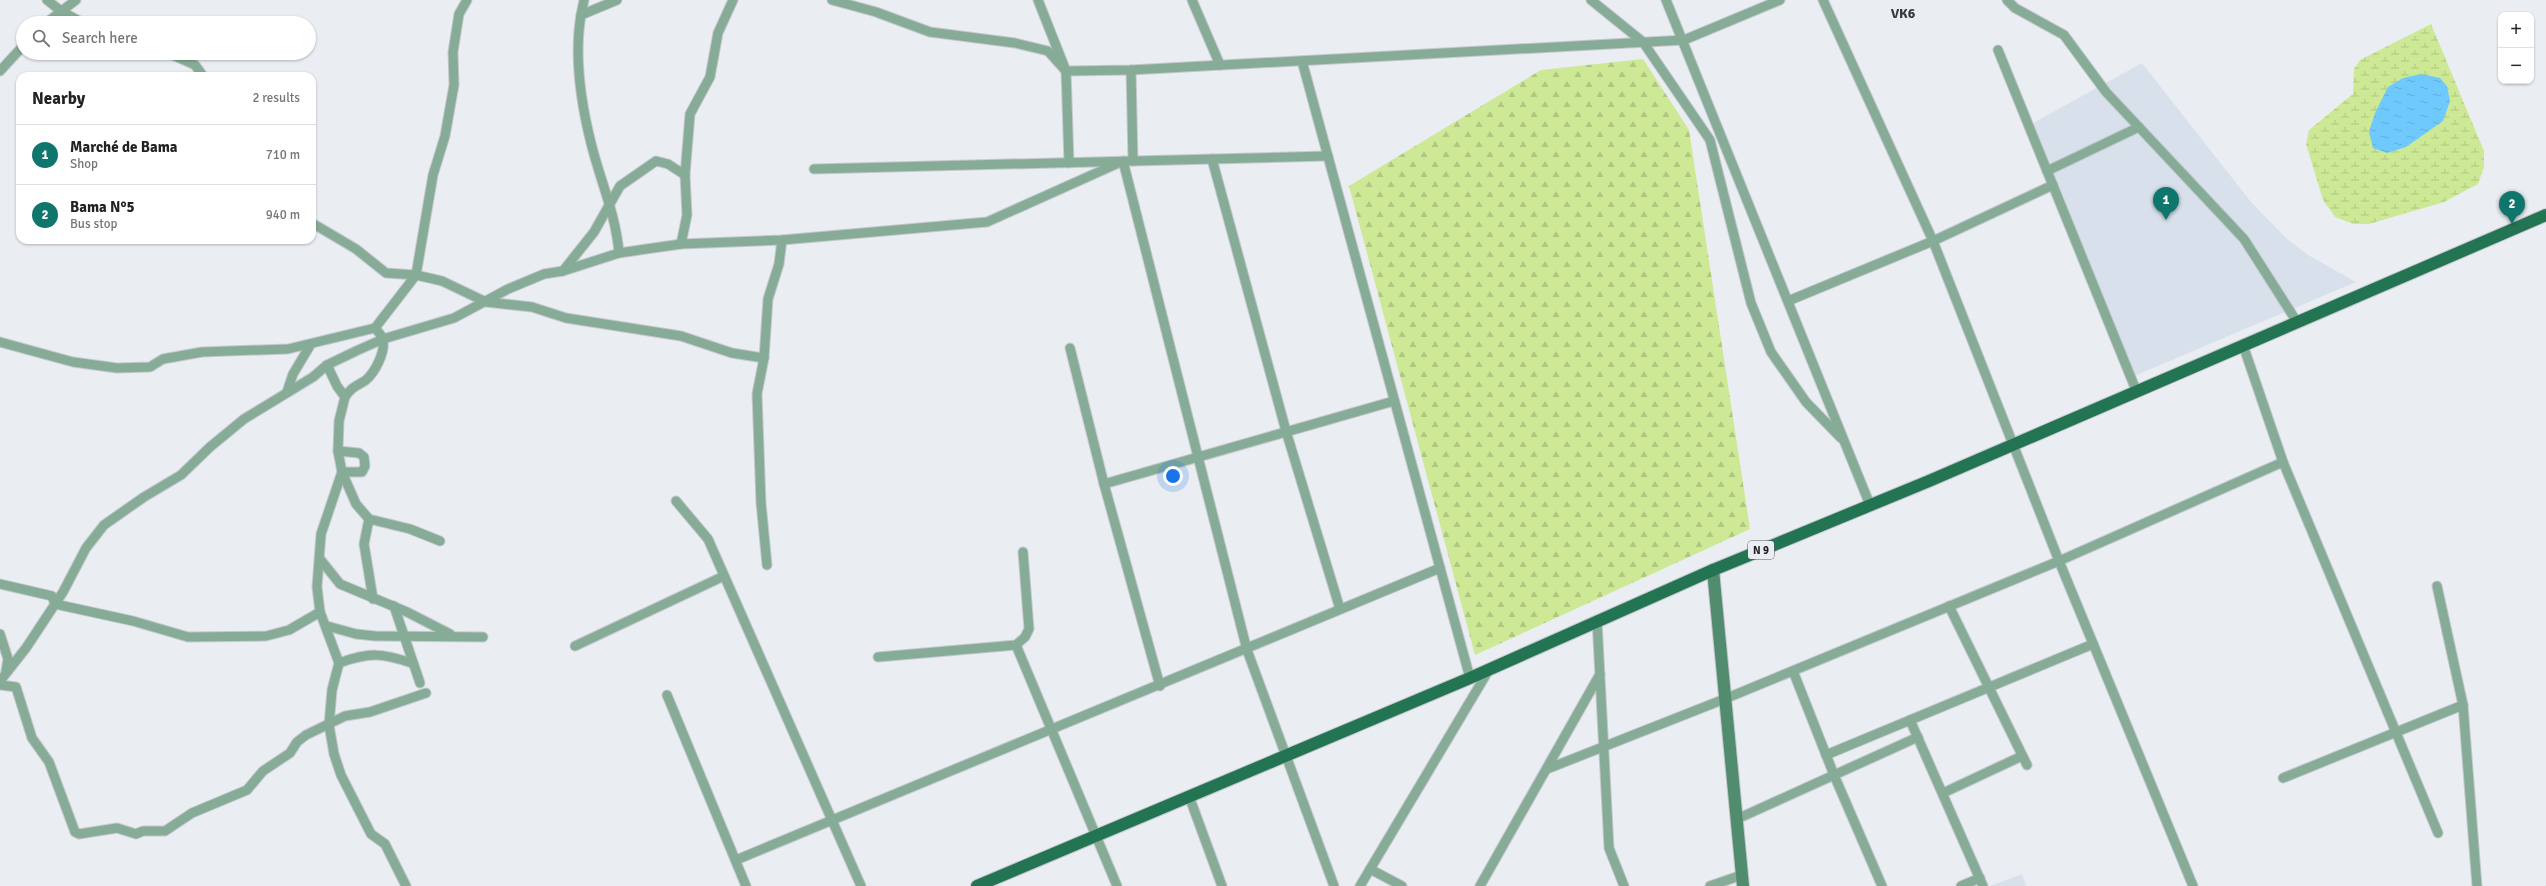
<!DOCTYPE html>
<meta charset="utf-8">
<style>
body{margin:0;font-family:Signika,sans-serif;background:#f6f6f6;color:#222}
.controls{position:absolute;right:12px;top:12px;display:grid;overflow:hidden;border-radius:8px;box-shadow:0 1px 3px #0004}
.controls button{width:36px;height:36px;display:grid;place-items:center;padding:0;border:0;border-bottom:1px solid #e0e0e0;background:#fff;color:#222;font:20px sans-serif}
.you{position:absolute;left:1173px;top:476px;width:14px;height:14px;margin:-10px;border:3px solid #fff;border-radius:50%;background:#1a73e8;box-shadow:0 0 0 6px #1a73e833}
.badge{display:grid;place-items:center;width:26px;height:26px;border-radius:50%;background:#0f766e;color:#fff;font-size:13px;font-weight:700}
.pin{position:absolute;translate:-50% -33px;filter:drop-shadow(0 1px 2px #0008)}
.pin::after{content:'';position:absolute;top:21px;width:14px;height:12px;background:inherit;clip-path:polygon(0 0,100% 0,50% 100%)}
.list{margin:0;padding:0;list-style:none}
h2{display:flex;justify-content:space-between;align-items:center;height:52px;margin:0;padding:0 16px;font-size:17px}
h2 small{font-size:13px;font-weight:400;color:#767676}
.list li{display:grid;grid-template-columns:26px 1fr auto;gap:12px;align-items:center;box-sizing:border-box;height:60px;padding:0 16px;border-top:1px solid #e0e0e0}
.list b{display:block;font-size:15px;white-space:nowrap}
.list p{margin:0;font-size:13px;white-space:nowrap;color:#767676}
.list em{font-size:13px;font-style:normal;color:#767676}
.icon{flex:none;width:22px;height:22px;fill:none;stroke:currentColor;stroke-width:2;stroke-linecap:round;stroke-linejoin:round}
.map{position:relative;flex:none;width:2546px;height:886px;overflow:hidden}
.search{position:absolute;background:#fff;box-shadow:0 1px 3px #0004;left:16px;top:16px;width:300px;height:44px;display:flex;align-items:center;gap:10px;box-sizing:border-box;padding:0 14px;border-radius:22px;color:#767676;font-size:15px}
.panel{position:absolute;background:#fff;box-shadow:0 1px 3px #0004;left:16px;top:72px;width:300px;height:172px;border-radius:12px}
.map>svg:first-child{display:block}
.built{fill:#d8e1eb}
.forest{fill:url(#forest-firs)}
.wetland{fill:url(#wetland-marsh)}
.water{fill:url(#water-ripples)}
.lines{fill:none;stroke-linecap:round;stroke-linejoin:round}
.street-casing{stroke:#c5c8cc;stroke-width:11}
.secondary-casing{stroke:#c5c8cc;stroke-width:14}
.primary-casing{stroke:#c5c8cc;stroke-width:14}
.street{stroke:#86ac98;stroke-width:9}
.secondary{stroke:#518c6f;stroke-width:12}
.primary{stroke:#227452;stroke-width:12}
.labels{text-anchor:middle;stroke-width:3;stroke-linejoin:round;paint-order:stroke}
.shield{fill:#eaedf2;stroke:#5a5d5f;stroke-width:1}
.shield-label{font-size:11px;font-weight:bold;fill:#1d1f20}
.quarter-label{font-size:14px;font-weight:bold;fill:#36393c;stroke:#eaedf2}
</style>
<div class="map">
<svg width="2546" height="886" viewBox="0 0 2546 886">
<defs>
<pattern id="forest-firs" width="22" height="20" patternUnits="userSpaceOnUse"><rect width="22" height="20" fill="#cde996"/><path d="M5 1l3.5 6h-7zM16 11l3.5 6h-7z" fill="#b0c781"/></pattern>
<pattern id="wetland-marsh" width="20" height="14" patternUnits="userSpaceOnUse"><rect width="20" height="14" fill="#cde996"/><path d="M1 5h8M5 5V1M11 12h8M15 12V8" fill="none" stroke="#b0c781"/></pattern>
<pattern id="water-ripples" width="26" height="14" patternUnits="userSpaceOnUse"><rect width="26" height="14" fill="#6fc9fc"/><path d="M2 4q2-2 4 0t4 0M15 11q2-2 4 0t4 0" fill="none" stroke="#60acd8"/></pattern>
</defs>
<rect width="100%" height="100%" fill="#eaedf2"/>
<g class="built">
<polygon points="2142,63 2251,202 2286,238 2308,255 2356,282 2127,379 2026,127"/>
<polygon points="2022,874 2026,886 1990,886"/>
</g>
<polygon class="forest" points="1643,59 1689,130 1750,529 1475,655 1349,186 1541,70"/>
<polygon class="wetland" points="2431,24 2484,151 2484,167 2478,184 2444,202 2369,224 2353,224 2335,217 2323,200 2306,144 2309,130 2353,94 2354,69 2360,60"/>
<polygon class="water" points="2421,74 2440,78 2447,86 2450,101 2443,121 2406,147 2387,153 2373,148 2369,132 2375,113 2388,87 2403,78"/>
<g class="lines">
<g class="street-casing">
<g id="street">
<polyline points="47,0 61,11 83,23"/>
<path d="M617,0l-36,15c-7,41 0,88 10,128 9,37 25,72 28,110"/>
<polyline points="832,0 876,12 930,32 1015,43 1048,51 1066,71 1131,70 1684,40 1780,0"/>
<polyline points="1038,0 1066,71 1069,163"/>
<polyline points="1192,0 1220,65"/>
<polyline points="1591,0 1643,42 1710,140 1751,303 1771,352 1806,402 1841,438"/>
<polyline points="1666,0 1870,505"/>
<polyline points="1823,0 1933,241 2059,561 2193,886"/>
<polyline points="2007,0 2015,8 2064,35 2106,92 2244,239 2297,322"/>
<polyline points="581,15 584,0"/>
<polyline points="46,23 76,0"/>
<polyline points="1998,50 2136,390"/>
<polyline points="168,53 195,65 203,76"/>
<polyline points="1302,61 1470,678"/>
<polyline points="1131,70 1133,161"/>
<polyline points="0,71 23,46"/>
<polyline points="1212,159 1286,431 1340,609"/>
<polyline points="814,169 1328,156"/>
<polyline points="2047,171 2139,127"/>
<polyline points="312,223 356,249 386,273 416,275 442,281 486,302 532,307 566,318 681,336 732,353 764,358"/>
<polyline points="681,244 687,215 685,175 690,114 710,77 718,33 733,0"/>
<polyline points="563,271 594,232 620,186 656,161 668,164 685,175"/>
<polyline points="1788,301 1933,241 2053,185"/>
<polyline points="0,342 73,362 117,368 150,367 163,359 202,352 288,349 375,328"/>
<polyline points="2243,345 2283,462 2438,833"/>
<polyline points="1070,348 1104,484 1160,686"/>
<polyline points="287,392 293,374 311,344"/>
<path d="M345,397c6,-10 12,-11 21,-17 9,-8 19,-27 17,-39 0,-5 -5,-9 -8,-13l41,-53 17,-100 12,-39 9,-51 -1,-33 6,-38 8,-14"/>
<polyline points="338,451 359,453 364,457 365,466 362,472 342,472"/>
<polyline points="342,472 356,504 369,519 364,544 373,599"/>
<polyline points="1104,484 1394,401"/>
<polyline points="676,501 708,539 861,886"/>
<polyline points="369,519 410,529 440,541"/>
<polyline points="320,559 340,584 407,612 450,634"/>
<polyline points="767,565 761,503 757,394 764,358 768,299 779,264 782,240"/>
<path d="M0,584l52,12 3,8 78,17 55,16 78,-1 23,-6 31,-18 19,51c31,-11 42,-10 73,0"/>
<polyline points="2437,586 2463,705 2477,886"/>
<polyline points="394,606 420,683"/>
<polyline points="1949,606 2027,765"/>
<polyline points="320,612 317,587 321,534 342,472 338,451 339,421 345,397 337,386 327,365"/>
<polyline points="1597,620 1609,848 1624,886"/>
<polyline points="327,626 356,634 375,636 483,637"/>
<polyline points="0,634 8,659 6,671"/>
<polyline points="1016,645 1117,886"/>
<polyline points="575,646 724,576"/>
<polyline points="878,657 1016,645 1025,637 1029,629 1023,552"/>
<polyline points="339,663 332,690 329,725 334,754 341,775 371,834 385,844 406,886"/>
<polyline points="1793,671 1834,775 1882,886"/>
<polyline points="0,681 26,648 63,592 86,548 104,525 144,497 181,475 210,447 244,419 313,377 327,365 356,351 383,339 454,318 508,289 544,274 563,271 619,253 681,244 782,240 987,222 1123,161 1247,650 1334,886"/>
<polyline points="0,685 16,687 32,738 49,762 75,832 79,834 117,828 136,834 143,831 165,831 192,813 247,790 263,771 290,753 297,742 306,735 345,716 370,712 426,693"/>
<polyline points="667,695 746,886"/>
<polyline points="1910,720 1983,886"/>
<polyline points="1826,755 2093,644"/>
<polyline points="1547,769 1727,698 2059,561 2283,462"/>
<polyline points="2283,778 2463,705"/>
<polyline points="1943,793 2022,756"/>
<polyline points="1189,796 1222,886"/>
<polyline points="1737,819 1918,737"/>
<polyline points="736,860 1440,568"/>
<polyline points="1370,869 1402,886"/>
<polyline points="1360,886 1490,668"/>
<polyline points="1480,886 1600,674"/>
<polyline points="1710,886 1742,875"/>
<polyline points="1961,886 1980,878"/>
</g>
</g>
<g class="secondary-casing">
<polyline id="secondary" points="1713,570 1743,886"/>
</g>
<g class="primary-casing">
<polyline id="primary" points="977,886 1470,678 1713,570 1929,481 2546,215"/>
</g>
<use href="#street" class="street"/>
<use href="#secondary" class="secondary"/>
<use href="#primary" class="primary"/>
</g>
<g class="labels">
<rect class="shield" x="1748" y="541" width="26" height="18" rx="3"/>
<g class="shield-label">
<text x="1761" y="554">N 9</text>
</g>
<g class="quarter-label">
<text x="1903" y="18">VK6</text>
</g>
</g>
</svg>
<div class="controls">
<button>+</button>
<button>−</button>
</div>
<div class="you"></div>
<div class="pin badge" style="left:2166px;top:220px">1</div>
<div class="pin badge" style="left:2512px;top:224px">2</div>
<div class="search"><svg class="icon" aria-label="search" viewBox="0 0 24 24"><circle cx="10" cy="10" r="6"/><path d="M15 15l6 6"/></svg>Search here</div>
<section class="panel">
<h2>Nearby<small>2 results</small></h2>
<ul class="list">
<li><span class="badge">1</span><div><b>Marché de Bama</b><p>Shop</p></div><em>710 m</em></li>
<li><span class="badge">2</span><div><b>Bama N°5</b><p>Bus stop</p></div><em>940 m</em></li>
</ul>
</section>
</div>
